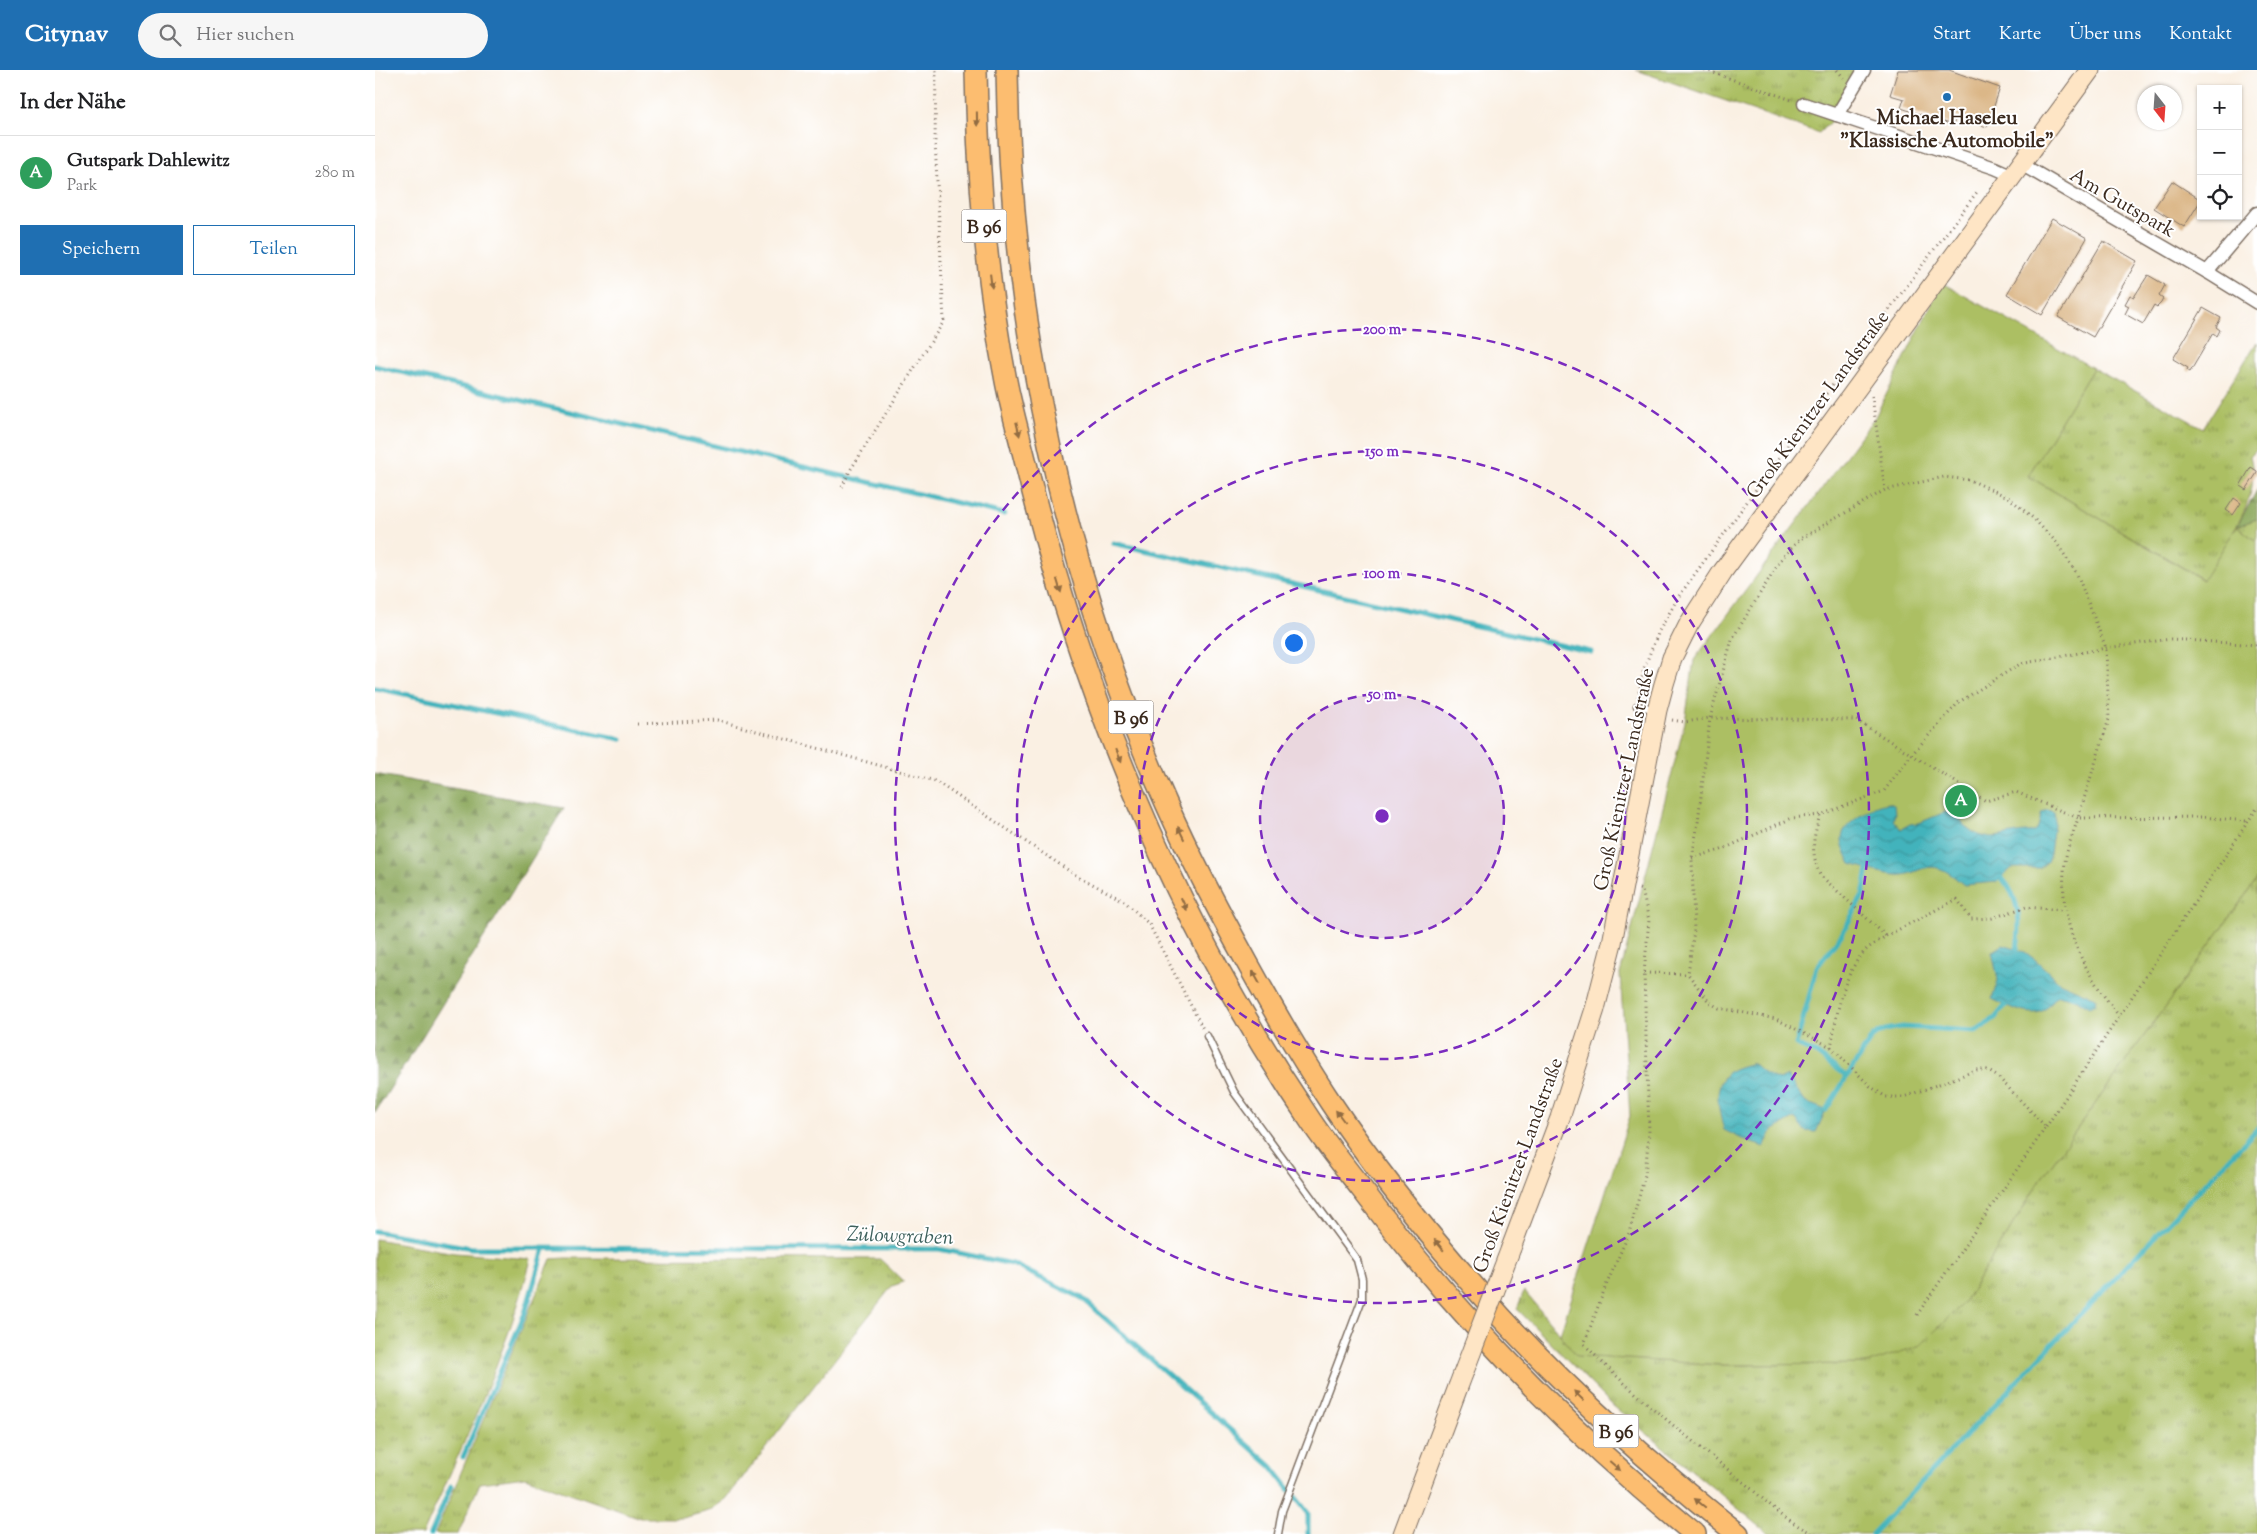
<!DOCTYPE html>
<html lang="de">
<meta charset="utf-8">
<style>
body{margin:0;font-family:"Sorts Mill Goudy",serif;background:#f6f6f6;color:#202124}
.controls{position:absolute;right:15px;top:15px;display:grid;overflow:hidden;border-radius:0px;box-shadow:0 1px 4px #0004}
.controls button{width:45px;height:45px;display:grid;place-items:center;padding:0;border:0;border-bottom:1px solid #e0e0e0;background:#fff;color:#202124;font:25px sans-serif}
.compass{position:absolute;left:1762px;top:15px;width:45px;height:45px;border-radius:50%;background:#fff;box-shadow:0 1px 4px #0004;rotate:163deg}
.you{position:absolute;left:918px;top:572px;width:18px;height:18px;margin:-12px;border:4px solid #fff;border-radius:50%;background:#1a73e8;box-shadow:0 0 0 8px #1a73e833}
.badge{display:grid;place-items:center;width:32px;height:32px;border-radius:50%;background:#1f6fb2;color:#fff;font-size:16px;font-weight:700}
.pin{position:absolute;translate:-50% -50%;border:2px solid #fff;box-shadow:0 1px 5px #0006}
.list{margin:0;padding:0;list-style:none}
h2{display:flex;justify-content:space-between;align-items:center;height:65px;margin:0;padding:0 20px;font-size:21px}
h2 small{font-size:16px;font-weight:400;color:#757577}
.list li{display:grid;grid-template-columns:32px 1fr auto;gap:15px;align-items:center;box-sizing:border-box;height:75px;padding:0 20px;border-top:1px solid #e0e0e0}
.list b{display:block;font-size:19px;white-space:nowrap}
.list p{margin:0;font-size:16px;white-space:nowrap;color:#757577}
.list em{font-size:16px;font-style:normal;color:#757577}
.actions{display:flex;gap:10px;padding:15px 20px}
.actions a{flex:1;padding:11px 0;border:1px solid #1f6fb2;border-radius:0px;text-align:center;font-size:18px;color:#1f6fb2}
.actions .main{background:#1f6fb2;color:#fff}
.icon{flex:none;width:28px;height:28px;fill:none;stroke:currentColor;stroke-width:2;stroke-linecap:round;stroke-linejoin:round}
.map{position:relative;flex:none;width:1882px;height:1464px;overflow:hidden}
header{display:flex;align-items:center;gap:30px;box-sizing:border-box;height:70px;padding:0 25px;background:#1f6fb2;color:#fff}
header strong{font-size:24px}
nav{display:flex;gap:28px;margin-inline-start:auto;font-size:18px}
.search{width:350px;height:45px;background:#f6f6f6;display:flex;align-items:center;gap:12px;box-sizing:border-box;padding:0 18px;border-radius:28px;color:#757577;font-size:19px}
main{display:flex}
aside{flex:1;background:#fff}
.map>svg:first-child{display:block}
.grass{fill:url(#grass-tufts);stroke:#747440}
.forest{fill:url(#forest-firs);stroke:#62683c}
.park{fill:#acbf63;stroke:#747440}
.water{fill:url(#water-waves);stroke:#3f6e6d}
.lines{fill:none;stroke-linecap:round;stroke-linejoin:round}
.stream{stroke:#43b3bc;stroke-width:5}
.building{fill:#dbb788}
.service-casing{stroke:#7e6f63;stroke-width:9}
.minor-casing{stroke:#7e6f63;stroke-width:15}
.secondary-casing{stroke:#7e6f63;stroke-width:21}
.trunk-casing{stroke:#7e6f63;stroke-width:24}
.path{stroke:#7e6f63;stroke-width:3;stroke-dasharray:1 4;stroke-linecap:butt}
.service{stroke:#fff;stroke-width:6}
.minor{stroke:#fff;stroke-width:12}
.secondary{stroke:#fee5c5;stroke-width:19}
.trunk{stroke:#fcbd6f;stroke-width:21}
.secondary-bridge-casing{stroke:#7e6f63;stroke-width:21;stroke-linecap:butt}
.secondary-bridge{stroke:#fee5c5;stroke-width:19}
.oneway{fill:#926c42}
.ring{fill:none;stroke:#7b2cbf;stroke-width:2.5;stroke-dasharray:9 6}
.poi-dot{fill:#1f6fb2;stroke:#fff;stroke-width:2}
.labels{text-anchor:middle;stroke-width:4;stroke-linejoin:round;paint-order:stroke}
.shield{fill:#fff;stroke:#766a62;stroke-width:1}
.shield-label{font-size:19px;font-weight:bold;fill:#3b2a1e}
.poi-label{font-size:20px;font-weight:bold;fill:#3b2a1e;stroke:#fff}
.street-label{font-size:20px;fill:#3b2a1e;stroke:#fff}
.water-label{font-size:21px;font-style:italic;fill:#3e615d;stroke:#fff}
.centre{fill:#7b2cbf;stroke:#fff;stroke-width:2.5}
.ring-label{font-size:15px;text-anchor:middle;font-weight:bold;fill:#7b2cbf;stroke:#fff;stroke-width:4;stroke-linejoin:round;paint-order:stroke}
</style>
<header>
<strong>Citynav</strong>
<div class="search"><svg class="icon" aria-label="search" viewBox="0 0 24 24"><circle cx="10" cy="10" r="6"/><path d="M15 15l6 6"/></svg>Hier suchen</div>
<nav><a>Start</a><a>Karte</a><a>Über uns</a><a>Kontakt</a></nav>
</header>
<main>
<aside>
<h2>In der Nähe<small></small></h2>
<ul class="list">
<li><span class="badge" style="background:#2e9e5b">A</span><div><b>Gutspark Dahlewitz</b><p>Park</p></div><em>280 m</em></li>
</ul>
<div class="actions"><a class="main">Speichern</a><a>Teilen</a></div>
</aside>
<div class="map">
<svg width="1882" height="1464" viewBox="0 0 1882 1464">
<defs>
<pattern id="grass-tufts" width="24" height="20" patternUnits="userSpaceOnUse" patternTransform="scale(1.25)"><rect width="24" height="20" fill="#acbf63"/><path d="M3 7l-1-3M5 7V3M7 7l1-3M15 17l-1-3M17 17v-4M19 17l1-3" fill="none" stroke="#8d9b51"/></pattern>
<pattern id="forest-firs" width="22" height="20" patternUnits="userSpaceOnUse" patternTransform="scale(1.25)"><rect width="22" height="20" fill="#89a659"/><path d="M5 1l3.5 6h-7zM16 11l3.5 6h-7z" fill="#718749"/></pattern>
<pattern id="water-waves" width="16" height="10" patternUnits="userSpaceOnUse" patternTransform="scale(1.25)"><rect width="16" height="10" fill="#43b3bc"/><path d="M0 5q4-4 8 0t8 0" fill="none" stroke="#399298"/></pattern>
</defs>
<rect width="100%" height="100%" fill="#fff"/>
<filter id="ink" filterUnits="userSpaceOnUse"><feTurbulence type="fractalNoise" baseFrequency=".02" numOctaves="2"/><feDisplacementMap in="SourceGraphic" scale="10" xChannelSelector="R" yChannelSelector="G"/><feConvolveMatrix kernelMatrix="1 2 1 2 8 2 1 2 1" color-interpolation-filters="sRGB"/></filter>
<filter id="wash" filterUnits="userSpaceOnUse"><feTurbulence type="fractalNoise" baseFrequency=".0096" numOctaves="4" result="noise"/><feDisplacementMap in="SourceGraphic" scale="20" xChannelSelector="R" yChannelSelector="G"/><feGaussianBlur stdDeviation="1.12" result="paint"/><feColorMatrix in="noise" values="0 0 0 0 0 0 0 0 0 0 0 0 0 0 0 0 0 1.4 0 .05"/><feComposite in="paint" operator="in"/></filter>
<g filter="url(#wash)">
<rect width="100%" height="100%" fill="#faf0e3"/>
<g class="grass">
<polygon points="1261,0 1484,0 1462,45 1444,63"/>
<path d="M1882,272v107l-7,7c7,25 0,46 -13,69l20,-6v23l-20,-16 -33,54 -176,-104 65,-108 110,60z"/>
<polygon points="1882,809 1882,1464 1394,1464 1237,1335 1142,1239 1149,1221 1203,1286 1349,1295 1491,1294 1589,1232 1666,1109"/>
<path d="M0,1169l80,14 76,6c-24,95 -68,185 -108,275h-48z"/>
<polygon points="191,1188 505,1189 529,1212 517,1216 351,1429 334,1441 308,1448 265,1448 150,1407 105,1413 83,1464 60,1464 176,1189"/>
</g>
<g class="forest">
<polygon points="1882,420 1882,449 1862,456"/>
<polygon points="0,704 189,738 0,1043"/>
</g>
<polygon class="park" points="1567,213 1718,298 1653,406 1828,510 1862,456 1882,472 1882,809 1666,1109 1589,1232 1546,1275 1491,1294 1349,1295 1202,1286 1185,1264 1255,1046 1245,904 1310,652 1319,590 1500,347"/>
<g class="water">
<path d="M1514,733l5,2 1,9 -2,6 8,9 9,-5 9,-1 31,-13c8,7 14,16 23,22 19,12 40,-2 61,0l4,-5 4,-15 6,-2 6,2 1,5 -5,36 -3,9 -7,6h-28l-15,14 -33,3c-15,-12 -25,-23 -45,-15 -8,3 -14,6 -22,5 -16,-1 -31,-7 -46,-11 -13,-26 -14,-32 10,-49 9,-6 17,-11 28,-12z"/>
<path d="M1628,875l22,7 12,9 22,21 37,16 -1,6 -6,3 -14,-8 -17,-4c-7,4 -7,9 -13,14 -11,11 -41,-4 -53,-10l6,-19 -6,-28z"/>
<path d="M1378,993l12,11 14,6 9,-4 17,26 21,8 -10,22 -11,-1 -10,-13 -23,13 -8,16 -18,-6 -22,-11c-5,-19 -13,-45 6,-59 6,-4 16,-6 23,-8z"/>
</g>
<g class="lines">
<g class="stream">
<polyline points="0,296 629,444"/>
<polyline points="738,473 1216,582"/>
<polyline points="0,618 246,669"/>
<path d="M1627,808c18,21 19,45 15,71"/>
<polyline points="1472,1007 1442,984 1421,975 1442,897 1467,864 1488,825 1493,799"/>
<polyline points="1451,1040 1497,967 1510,960 1527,957 1602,961 1620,948 1630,936"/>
<polyline points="0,1161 97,1178 564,1179 637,1194 707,1228 896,1396 933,1443 933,1464"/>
<polyline points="88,1387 150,1243 169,1179"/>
<polyline points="56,1464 76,1416"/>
<polyline points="1497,1464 1882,1059"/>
</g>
</g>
<g id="blocks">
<g class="building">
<polygon points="1523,0 1574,0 1625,18 1612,57 1581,47 1578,55 1526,38 1529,29 1515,25"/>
<polygon points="1797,111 1826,130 1809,157 1779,138"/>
<polygon points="1677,148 1712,168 1667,245 1632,224"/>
<polygon points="1728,171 1762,191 1718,267 1683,247"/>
<polygon points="1773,205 1790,215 1784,226 1788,229 1786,233 1782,237 1779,235 1768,254 1750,244 1754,236 1750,234 1755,225 1759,227"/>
<polygon points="1828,238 1846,248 1841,257 1845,260 1842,266 1838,263 1815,302 1812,300 1813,298 1798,289"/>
<polygon points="1876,397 1882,401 1882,403 1871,420 1865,416"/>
<polygon points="1859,428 1866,433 1858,445 1851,440"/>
</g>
</g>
</g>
<g filter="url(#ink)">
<use href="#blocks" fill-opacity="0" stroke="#7e6f63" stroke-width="1"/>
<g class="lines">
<g class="service-casing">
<g id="service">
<polyline points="1262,636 1280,639"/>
<polyline points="832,966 859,1022 982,1190 987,1209 987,1229 907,1441 903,1464"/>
</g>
</g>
<g class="minor-casing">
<g id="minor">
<polyline points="1429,34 1620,98 1638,106"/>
<polyline points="1462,45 1489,0"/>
<polyline points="1646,94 1832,202"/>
<polyline points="1882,143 1832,202 1882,233"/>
</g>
</g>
<g class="secondary-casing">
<g id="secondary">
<polyline points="1136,1178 1185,1048 1220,939 1237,873 1282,640 1289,614 1297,588 1314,554 1348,501 1715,0"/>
<polyline points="1028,1464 1083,1317"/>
</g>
</g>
<g class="trunk-casing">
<g id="trunk">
<path d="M601,0c2,104 10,209 30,311 6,31 15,61 22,91 57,231 149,451 282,648 16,24 34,46 51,68 97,129 209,244 334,346"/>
<path d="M632,0c3,252 57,505 160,735 24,54 52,107 81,159 26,47 53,94 83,139 50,75 109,146 169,213 73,80 154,151 238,218"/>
</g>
</g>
<g class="path">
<polyline points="1330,0 1417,30"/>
<polyline points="1462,0 1470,9"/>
<polyline points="1497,326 1510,420"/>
<polyline points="467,417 476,399 569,251 560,72 561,0"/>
<polyline points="1263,627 1269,598 1284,561 1304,526 1416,371 1602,122"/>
<path d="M1297,650l13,2 25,-4 146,2 130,81 30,-9 62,26c-4,14 -11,29 -13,44 -8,61 18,108 54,154"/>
<polyline points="262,654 342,650 560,711 699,804 749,831 774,854 828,959"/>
<polyline points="1258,664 1260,645"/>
<path d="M1445,745c-7,24 -10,35 0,60l66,61c-6,4 -13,8 -19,13 -25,24 -30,66 -36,98"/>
<polyline points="1317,788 1346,780 1417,748 1445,745 1509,721 1537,684 1584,632 1645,594 1731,578 1796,569 1882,575"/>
<path d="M1264,819l3,1 7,30 -5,53 5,159 -4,43 -16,58 -24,55 -21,56c47,49 100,90 153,133 24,19 49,45 77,57"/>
<polyline points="1511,866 1582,829 1596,849 1617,848 1651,837 1689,840"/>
<polyline points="1269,903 1313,904"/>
<polyline points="1671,1057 1882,738"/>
<polyline points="1542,1245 1671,1057 1623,1007 1612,1000 1602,1000 1529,1027 1511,1027 1496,1017 1456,977 1401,949 1344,938 1334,932 1313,904 1319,860 1317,788 1323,752 1335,648 1357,569 1407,488 1425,469 1510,420 1569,407 1595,410 1633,427 1658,448 1681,472 1702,504 1731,578 1734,649 1703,748 1827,747 1872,751"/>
</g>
<use href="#service" class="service"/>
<use href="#minor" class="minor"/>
<use href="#secondary" class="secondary"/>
<use href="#trunk" class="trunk"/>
<g class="secondary-bridge-casing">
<polyline id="secondary-bridge" points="1083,1317 1136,1178"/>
</g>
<use href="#secondary-bridge" class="secondary-bridge"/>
</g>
<defs><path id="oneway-solid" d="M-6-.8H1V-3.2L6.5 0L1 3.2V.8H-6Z" transform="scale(1.25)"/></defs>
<g class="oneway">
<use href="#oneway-solid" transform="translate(602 49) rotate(89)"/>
<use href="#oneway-solid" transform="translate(616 211) rotate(83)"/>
<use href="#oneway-solid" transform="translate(643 359) rotate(76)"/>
<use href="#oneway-solid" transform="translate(684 516) rotate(73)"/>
<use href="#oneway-solid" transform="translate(743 686) rotate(68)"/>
<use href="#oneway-solid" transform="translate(806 763) rotate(-116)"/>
<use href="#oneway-solid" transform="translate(809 834) rotate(65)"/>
<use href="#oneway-solid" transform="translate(881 907) rotate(-119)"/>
<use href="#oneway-solid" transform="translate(965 1046) rotate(-127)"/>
<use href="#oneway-solid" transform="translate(1064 1175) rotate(-130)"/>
<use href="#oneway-solid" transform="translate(1204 1326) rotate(-136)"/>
<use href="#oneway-solid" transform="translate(1240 1396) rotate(41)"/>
<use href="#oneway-solid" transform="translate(1325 1433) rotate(-141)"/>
</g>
</g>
<circle cx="1007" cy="746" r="122" fill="#7b2cbf" fill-opacity=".12"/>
<g class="ring">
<circle cx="1007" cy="746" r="122"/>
<circle cx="1007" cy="746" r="243"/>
<circle cx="1007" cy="746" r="365"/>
<circle cx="1007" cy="746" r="487"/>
</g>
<circle class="poi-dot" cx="1572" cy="27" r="5"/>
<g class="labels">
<g class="shield">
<rect x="586.5" y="139.5" width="45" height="33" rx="4"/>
<rect x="733.5" y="630.5" width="45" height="33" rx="4"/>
<rect x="1218.5" y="1344.5" width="45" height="33" rx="4"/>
</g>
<g class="shield-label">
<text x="609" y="163">B 96</text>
<text x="756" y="654">B 96</text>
<text x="1241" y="1368">B 96</text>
</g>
<g class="poi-label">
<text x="1572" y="54">Michael Haseleu<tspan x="1572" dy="23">"Klassische Automobile"</tspan></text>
</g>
<g class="street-label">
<text transform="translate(1748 132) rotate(30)" y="7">Am Gutspark</text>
<text transform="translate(1442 334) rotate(-54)" y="7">Groß Kienitzer Landstraße</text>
<text transform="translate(1248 709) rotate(-78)" y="7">Groß Kienitzer Landstraße</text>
<text transform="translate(1142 1095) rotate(-70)" y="7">Groß Kienitzer Landstraße</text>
</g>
<g class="water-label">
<text transform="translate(525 1165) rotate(2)" y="7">Zülowgraben</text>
</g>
</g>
<circle cx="1007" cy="746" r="8" class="centre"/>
<g class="ring-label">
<text x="1007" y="264">200 m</text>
<text x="1007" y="386">150 m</text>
<text x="1007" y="508">100 m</text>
<text x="1007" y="629">50 m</text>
</g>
</svg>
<div class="controls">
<button>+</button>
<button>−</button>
<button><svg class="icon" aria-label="locate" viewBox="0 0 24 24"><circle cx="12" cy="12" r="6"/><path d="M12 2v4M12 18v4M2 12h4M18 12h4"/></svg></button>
</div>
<svg class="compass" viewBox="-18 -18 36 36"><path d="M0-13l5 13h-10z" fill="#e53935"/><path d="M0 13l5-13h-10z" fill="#757577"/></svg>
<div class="you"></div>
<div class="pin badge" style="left:1586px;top:731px;background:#2e9e5b">A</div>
</div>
</main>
